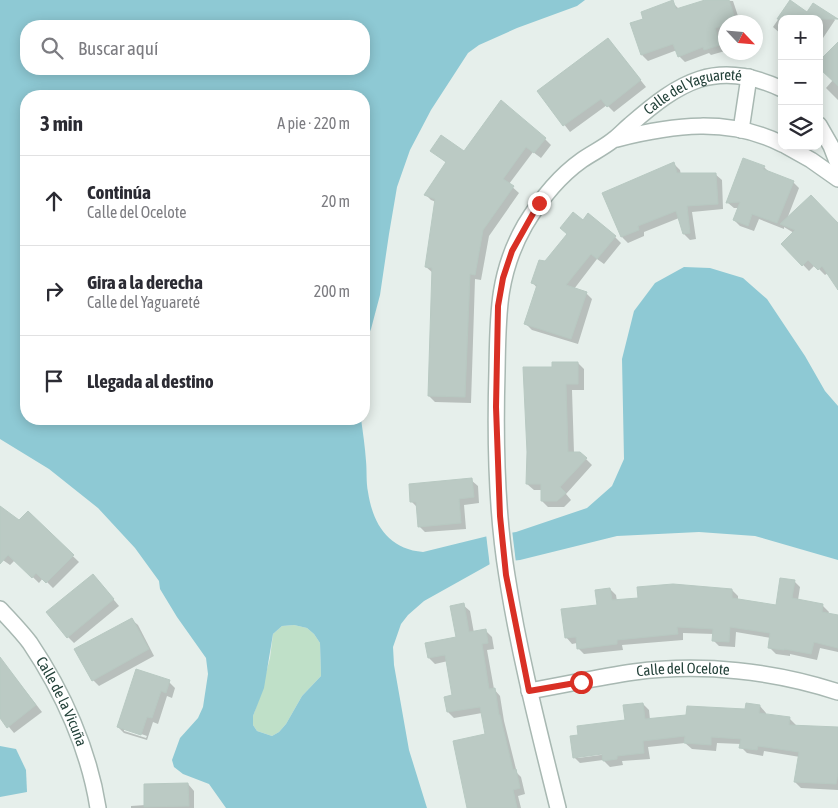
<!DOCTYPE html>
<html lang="es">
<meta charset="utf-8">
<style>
body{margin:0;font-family:"Asap Condensed",sans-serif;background:#f7f7f7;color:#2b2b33}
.controls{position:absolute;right:15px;top:15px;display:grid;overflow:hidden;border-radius:10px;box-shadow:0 2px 12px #0003}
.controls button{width:45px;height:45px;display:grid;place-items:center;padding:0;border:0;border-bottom:1px solid #e1e1e2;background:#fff;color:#2b2b33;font:25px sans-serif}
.compass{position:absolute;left:718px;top:15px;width:45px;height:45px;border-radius:50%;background:#fff;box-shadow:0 2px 12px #0003;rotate:116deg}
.stop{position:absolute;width:15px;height:15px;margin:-11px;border:4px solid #d93025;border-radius:50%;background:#fff}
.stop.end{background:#d93025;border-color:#fff;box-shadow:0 1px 5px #0008}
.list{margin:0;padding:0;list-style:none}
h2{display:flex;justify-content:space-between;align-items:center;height:65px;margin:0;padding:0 20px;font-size:21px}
h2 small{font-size:16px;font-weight:400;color:#7c7c81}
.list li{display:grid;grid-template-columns:32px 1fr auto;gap:15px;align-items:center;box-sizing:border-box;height:90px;padding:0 20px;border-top:1px solid #e1e1e2}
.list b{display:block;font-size:19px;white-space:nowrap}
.list p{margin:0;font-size:16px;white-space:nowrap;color:#7c7c81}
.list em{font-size:16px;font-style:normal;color:#7c7c81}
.icon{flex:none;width:28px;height:28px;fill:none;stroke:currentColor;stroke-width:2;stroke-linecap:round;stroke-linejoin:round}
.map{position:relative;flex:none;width:838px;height:808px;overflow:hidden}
.search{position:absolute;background:#fff;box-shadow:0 2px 12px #0003;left:20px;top:20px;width:350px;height:55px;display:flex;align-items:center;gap:12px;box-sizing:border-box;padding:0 18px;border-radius:20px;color:#7c7c81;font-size:19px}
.panel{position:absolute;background:#fff;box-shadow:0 2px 12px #0003;left:20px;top:90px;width:350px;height:335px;border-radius:20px}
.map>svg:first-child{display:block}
.green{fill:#bfe0c8}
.water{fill:#8ec9d4;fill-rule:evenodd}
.pier{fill:#e6efeb}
.shadow{fill:#0003;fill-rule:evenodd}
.building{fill:#bbcac4;stroke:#b8c9c2}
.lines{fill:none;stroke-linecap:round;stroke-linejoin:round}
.street-casing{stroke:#a8b8b2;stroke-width:18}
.street{stroke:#fff;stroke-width:15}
.route{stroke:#d93025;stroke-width:6}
.labels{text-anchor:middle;stroke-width:5;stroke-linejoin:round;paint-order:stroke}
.street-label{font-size:15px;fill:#24423a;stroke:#f7fbf9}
</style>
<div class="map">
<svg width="838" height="808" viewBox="0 0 838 808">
<rect width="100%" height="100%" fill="#e6efeb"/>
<polygon class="green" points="294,625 307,628 314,634 320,643 321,676 302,696 286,724 279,732 272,736 257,731 253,725 253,716 259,699 270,658 273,634 282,626"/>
<g class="water">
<path d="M0,0h585l-8,6 -60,22 -38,17 -11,8 -37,57 -21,40 -13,37 -8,47 -9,61 -9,34 -7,16v-249h-338v323h335c2,14 4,28 5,42 1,10 0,21 2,31 5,32 20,57 55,60l65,-16 28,-4 71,-24 25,-22 12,-27 -2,-100 12,-48 21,-28 29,-16 26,1 33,10 24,21 38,57 20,35 13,15v154l-83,-24 -56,-4 -82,4 -97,24 -28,3 -68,38 -16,14 -7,9 -8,23 1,18 15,85 18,58h-201l-17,-24 -26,-10 -9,-7 -2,-7 8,-22 18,-20 5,-11 5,-33 -2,-16 -29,-41 -17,-28 -1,-8 -24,-33 -37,-40 -49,-39 -49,-30zM26,26h338v43h-338zM294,625l13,3 7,6 6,9 1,33 -19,20 -16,28 -7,8 -7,4 -15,-5 -4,-6v-9l11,-28 9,-54 9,-8z"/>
<polygon points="0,746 16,749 26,770 27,792 0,797"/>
</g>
<polygon class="pier" points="512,530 516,563 490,567 486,534"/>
<g class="shadow">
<polygon points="709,0 733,1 740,22 726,22 726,33 720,34 725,51 711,55 709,53 685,62 679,56 677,50 648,61 642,55 631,24 645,19 672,2 679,9"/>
<polygon points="790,2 808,13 829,14 835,20 819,44 819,19 782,19 782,35 773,27"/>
<polygon points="608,39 646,87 614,112 607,105 570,132 539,92"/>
<polygon points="838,46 838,100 826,88 833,80"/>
<polygon points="545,139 551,145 541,158 533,152 509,184 519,193 489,236 481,280 475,279 471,403 435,402 429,396 433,273 426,267 436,202 431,200 425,194 447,163 432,151 464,153"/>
<polygon points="674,164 680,170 681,175 715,174 722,180 723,209 692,212 696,239 690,240 684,234 679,218 644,232 644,236 628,243 622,237 604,193"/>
<polygon points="764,167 770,173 793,182 799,188 787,219 838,225 838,288 828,273 825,275 815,265 809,271 783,244 794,233 784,227 784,229 759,219 754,231 740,226 734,220 739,208 734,208 728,203"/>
<polygon points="583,222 615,237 621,243 604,264 597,259 574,289 586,293 592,299 578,344 532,330 526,324 537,288 533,283 545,263"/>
<polygon points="578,363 584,369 584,390 572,390 574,453 580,453 592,465 566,494 571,500 564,507 548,507 542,501 542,490 534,490 527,484 553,368"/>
<polygon points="471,480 478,486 479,503 464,505 466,529 425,532 419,526 418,508 412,502"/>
<polygon points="0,508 19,522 28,513 79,562 53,588 43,578 39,583 15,560 10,565 0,558"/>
<polygon points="794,581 800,587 798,600 822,605 829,612 828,614 838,616 838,652 820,648 817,660 790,654 790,656 776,654 769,647 771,638 736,632 735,647 719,646 713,640 714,634 683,633 683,640 622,645 623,650 584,654 578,648 577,643 572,644 566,637 598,606 610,589 616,595 617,601 732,590 738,596 738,601 777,607"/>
<polygon points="99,582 119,606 74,643 68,637"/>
<polygon points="463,605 470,611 474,633 485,630 492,637 494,649 487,650 494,689 500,696 504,721 517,773 521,777 525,794 518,796 521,808 469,808 487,735 482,713 454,718 448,712 454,696 448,661 435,664 429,658 458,638"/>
<polygon points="131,619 138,625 154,656 99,686 93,680"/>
<polygon points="0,661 9,670 42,712 14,733 0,716"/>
<path d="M169,682l6,6 -3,10 -5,-2 -9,28 -5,-2 -6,18 -23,-7 -6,-6zM124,728l23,8 -1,2 -22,-7z"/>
<path d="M643,704l6,6 1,10 96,-9 14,-5 6,7v2l23,3 7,7 -1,2 43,1v62l-37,-2 -6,-6 5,-25 -36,-6 -1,5 -16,-3 -6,-6v-3l-24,-1 -1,8 -24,-2 -7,-6 -37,4 2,12 -28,2 1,4 -13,2 -7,-7 -23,3 -6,-6 52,-36zM608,752v2l-30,4v-2z"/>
<polygon points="188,784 194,791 194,808 131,808 131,806 146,805"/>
</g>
<g class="building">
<polygon points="673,0 676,9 705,0 729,0 736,22 726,22 726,25 715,28 720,45 704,50 703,47 678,57 673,44 641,55 630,23 643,19 641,12"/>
<polygon points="790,0 807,12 813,3 838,19 777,19"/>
<polygon points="608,38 641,80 607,107 601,99 563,126 537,91"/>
<polygon points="838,42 838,86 819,68 819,61"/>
<polygon points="501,100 546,138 534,153 526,147 503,179 514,186 483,230 475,275 470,274 465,397 428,396 432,268 425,267 435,199 424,195 446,162 430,151 441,135 464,151"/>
<polygon points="743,158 765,166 763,169 794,181 777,223 752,214 748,226 733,220 740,202 726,203"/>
<polygon points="674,162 677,173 716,173 718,204 687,206 690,233 683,234 676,211 638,226 639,230 621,237 602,193"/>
<polygon points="811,195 838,223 838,290 822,266 818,270 808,260 802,266 781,244 795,230 780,224"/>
<polygon points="573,212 583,220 588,213 616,236 597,259 591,254 566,285 587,292 571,339 524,324 537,285 531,283 539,260 545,261 567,234 560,228"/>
<polygon points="552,362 578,362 578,384 566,384 568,452 580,452 587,458 560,487 566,493 557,501 541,501 541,484 526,484 527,452 523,367 552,367"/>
<polygon points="472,478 474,497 459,499 461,523 418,527 416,502 410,502 409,484"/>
<polygon points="0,506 19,520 28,511 74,555 46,583 36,573 32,578 8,555 0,564"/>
<polygon points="93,574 114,599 67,638 46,612"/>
<polygon points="780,578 795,580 792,598 823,604 822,612 838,615 838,648 814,642 811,654 784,649 784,650 768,648 770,633 730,627 729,642 712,641 713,629 677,627 678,634 617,640 617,644 577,649 576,637 565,638 561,609 597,605 595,590 610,588 612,600 638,598 637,587 673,584 732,589 732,598 776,605"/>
<polygon points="464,603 469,632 486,629 488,643 482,644 489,689 495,688 499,715 500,715 513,770 516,769 520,788 513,790 517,808 467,808 453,741 485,734 480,707 447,712 444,697 452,695 445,655 428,658 425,643 456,637 450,606"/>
<polygon points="132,618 149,649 92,681 74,649"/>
<polygon points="0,657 36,705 7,728 0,718"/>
<polygon points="136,669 170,680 166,693 161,691 152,718 147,717 141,735 117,727"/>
<polygon points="643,703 645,719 686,715 687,706 745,709 746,703 760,705 759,713 790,717 789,725 838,727 838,773 836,784 794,782 799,752 758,746 757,750 739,748 741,739 711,737 711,745 684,743 685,736 643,741 644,753 617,756 617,759 603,761 602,754 573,758 570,736 578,735 577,726 625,720 623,705"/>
<polygon points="188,783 189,806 144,807 144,784"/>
</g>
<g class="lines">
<g class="street-casing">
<g id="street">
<polyline points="819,125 831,146 838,164"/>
<polyline points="741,130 749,77"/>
<path d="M617,139c55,-14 112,-22 165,5"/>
<polyline points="786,146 811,160 838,179"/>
<path id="s1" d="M0,609c10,11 21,22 30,34 33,49 59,107 68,165"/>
<path id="s2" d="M529,691c35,-6 70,-14 105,-19 68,-9 140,-1 204,20"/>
<path id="s3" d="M558,808c-19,-77 -39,-154 -51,-232 -11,-67 -12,-138 -10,-205 1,-55 0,-97 28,-146 15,-25 33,-48 57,-65 10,-7 21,-12 31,-20 6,-4 11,-10 17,-15 49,-43 86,-67 152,-36"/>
</g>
</g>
<use href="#street" class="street"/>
</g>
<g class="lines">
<polyline class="route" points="539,203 512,251 503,278 498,306 496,407 500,516 506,575 529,691 581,682"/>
</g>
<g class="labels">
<g class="street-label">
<text dy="5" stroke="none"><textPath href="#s3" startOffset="814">Calle del Yaguareté</textPath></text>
<text dy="5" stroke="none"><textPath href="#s2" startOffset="156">Calle del Ocelote</textPath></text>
<text dy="5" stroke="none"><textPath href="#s1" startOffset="112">Calle de la Vicuña</textPath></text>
</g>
</g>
</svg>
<div class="controls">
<button>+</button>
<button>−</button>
<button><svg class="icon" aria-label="layers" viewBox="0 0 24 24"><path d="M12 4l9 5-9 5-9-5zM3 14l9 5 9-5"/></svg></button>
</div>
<svg class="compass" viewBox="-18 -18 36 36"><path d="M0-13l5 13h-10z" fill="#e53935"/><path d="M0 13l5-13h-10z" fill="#7c7c81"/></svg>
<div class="stop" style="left:581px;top:682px"></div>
<div class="stop end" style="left:539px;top:203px"></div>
<div class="search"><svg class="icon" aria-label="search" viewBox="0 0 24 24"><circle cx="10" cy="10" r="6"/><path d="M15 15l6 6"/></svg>Buscar aquí</div>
<section class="panel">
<h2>3 min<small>A pie · 220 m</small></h2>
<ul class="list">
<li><svg class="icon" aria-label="ahead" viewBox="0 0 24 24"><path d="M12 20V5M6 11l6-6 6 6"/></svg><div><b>Continúa</b><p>Calle del Ocelote</p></div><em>20 m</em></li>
<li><svg class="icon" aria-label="right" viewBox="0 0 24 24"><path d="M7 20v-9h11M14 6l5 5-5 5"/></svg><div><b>Gira a la derecha</b><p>Calle del Yaguareté</p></div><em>200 m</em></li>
<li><svg class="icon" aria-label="arrive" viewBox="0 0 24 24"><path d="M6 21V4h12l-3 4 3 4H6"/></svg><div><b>Llegada al destino</b></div></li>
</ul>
</section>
</div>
